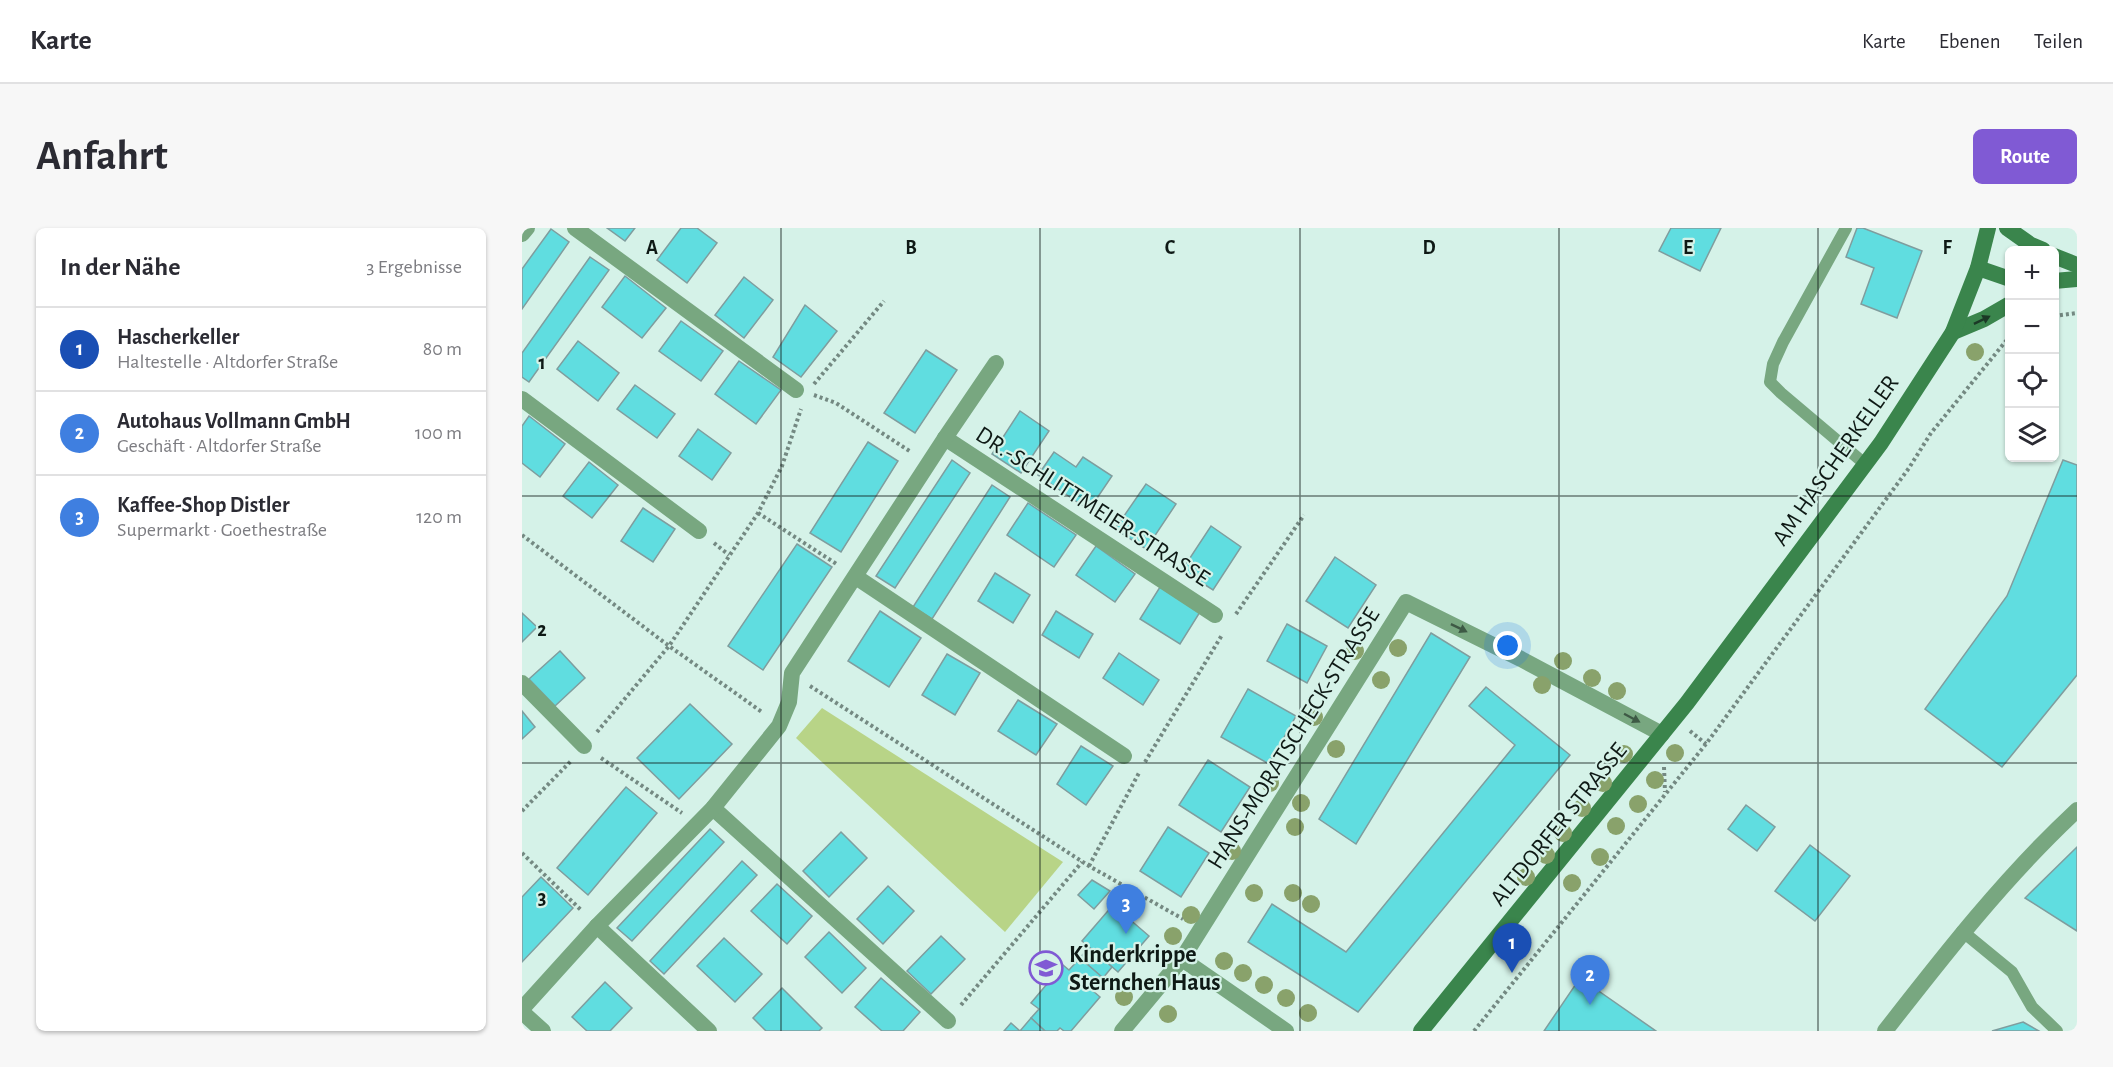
<!DOCTYPE html>
<html lang="de">
<meta charset="utf-8">
<style>
body{margin:0;font-family:"Alegreya Sans",sans-serif;background:#f7f7f7;color:#2b2b33}
.controls{position:absolute;right:18px;top:18px;display:grid;overflow:hidden;border-radius:9px;box-shadow:0 2px 4px #0004}
.controls button{width:54px;height:54px;display:grid;place-items:center;padding:0;border:0;border-bottom:2px solid #e1e1e2;background:#fff;color:#2b2b33;font:30px sans-serif}
.you{position:absolute;left:986px;top:418px;width:21px;height:21px;margin:-15px;border:4px solid #fff;border-radius:50%;background:#1a73e8;box-shadow:0 0 0 9px #1a73e833}
.badge{display:grid;place-items:center;width:39px;height:39px;border-radius:50%;background:#805ad4;color:#fff;font-size:20px;font-weight:700}
.pin{position:absolute;translate:-50% -50px;filter:drop-shadow(0 2px 3px #0008)}
.pin::after{content:'';position:absolute;top:32px;width:21px;height:18px;background:inherit;clip-path:polygon(0 0,100% 0,50% 100%)}
.list{margin:0;padding:0;list-style:none}
h2{display:flex;justify-content:space-between;align-items:center;height:78px;margin:0;padding:0 24px;font-size:26px}
h2 small{font-size:20px;font-weight:400;color:#7c7c81}
.list li{display:grid;grid-template-columns:39px 1fr auto;gap:18px;align-items:center;box-sizing:border-box;height:84px;padding:0 24px;border-top:2px solid #e1e1e2}
.list b{display:block;font-size:22px;white-space:nowrap}
.list p{margin:0;font-size:20px;white-space:nowrap;color:#7c7c81}
.list em{font-size:20px;font-style:normal;color:#7c7c81}
.icon{flex:none;width:33px;height:33px;fill:none;stroke:currentColor;stroke-width:2;stroke-linecap:round;stroke-linejoin:round}
.map{position:relative;flex:none;width:1555px;height:803px;overflow:hidden;border-radius:9px}
header{display:flex;align-items:center;gap:36px;box-sizing:border-box;height:84px;padding:0 30px;background:#fff;border-bottom:2px solid #e1e1e2}
header strong{font-size:28px}
nav{display:flex;gap:33px;margin-inline-start:auto;font-size:21px}
.intro{display:flex;align-items:center;justify-content:space-between;box-sizing:border-box;height:144px;padding:0 36px}
h1{margin:0;font-size:42px}
.button{padding:15px 27px;border-radius:9px;background:#805ad4;color:#fff;font-size:21px;font-weight:700}
main{display:flex;gap:36px;padding:0 36px}
aside{flex:1;background:#fff;border-radius:9px;box-shadow:0 2px 4px #0004}
.map>svg:first-child{display:block}
.green{fill:#b8d487}
.building{fill:#60dde0;stroke:#7f9d9e;stroke-width:1.5}
.lines{fill:none;stroke-linecap:round;stroke-linejoin:round}
.path{stroke:#748982;stroke-width:4;stroke-dasharray:3 3;stroke-linecap:butt}
.service{stroke:#78a780;stroke-width:12}
.minor{stroke:#78a780;stroke-width:16}
.secondary{stroke:#3a854c;stroke-width:16}
.tree{fill:#89a26b}
.oneway{fill:#1b3926}
.oneway2{fill:#3e5945}
.grid{fill:none;stroke:#0e1915;stroke-width:1.5;stroke-opacity:0.55}
.labels{text-anchor:middle;stroke-width:4.5;stroke-linejoin:round;paint-order:stroke}
.street-label{font-size:24px;fill:#0e1915;stroke:#d5f2e8}
.poi-label{font-size:24px;font-weight:bold;fill:#0e1915;stroke:#d5f2e8;text-anchor:start}
.grid-label{font-size:20px;text-anchor:middle;font-weight:bold;fill:#0e1915;stroke:#d5f2e8;stroke-width:4.5;stroke-linejoin:round;paint-order:stroke}
</style>
<header>
<strong>Karte</strong>
<nav><a>Karte</a><a>Ebenen</a><a>Teilen</a></nav>
</header>
<div class="intro"><h1>Anfahrt</h1><a class="button">Route</a></div>
<main>
<aside>
<h2>In der Nähe<small>3 Ergebnisse</small></h2>
<ul class="list">
<li><span class="badge" style="background:#1a4fb4">1</span><div><b>Hascherkeller</b><p>Haltestelle · Altdorfer Straße</p></div><em>80 m</em></li>
<li><span class="badge" style="background:#3f7fe0">2</span><div><b>Autohaus Vollmann GmbH</b><p>Geschäft · Altdorfer Straße</p></div><em>100 m</em></li>
<li><span class="badge" style="background:#3f7fe0">3</span><div><b>Kaffee-Shop Distler</b><p>Supermarkt · Goethestraße</p></div><em>120 m</em></li>
</ul>
</aside>
<div class="map">
<svg width="1555" height="803" viewBox="0 0 1555 803">
<rect width="100%" height="100%" fill="#d5f2e8"/>
<polygon class="green" points="300,480 541,634 483,704 274,510"/>
<g class="building">
<polygon points="85,0 113,0 103,13"/>
<polygon points="159,0 175,0 195,15 165,55 135,32"/>
<polygon points="1149,0 1199,0 1178,43 1137,23"/>
<polygon points="1335,0 1341,0 1400,23 1375,90 1339,76 1352,40 1324,29"/>
<polygon points="29,1 47,14 0,81 0,41"/>
<polygon points="68,29 87,42 7,154 0,149 0,125"/>
<polygon points="103,48 144,80 120,110 80,79"/>
<polygon points="222,49 251,72 222,110 193,87"/>
<polygon points="283,77 315,103 279,149 251,129"/>
<polygon points="159,93 201,123 179,153 137,123"/>
<polygon points="56,113 97,145 76,173 35,141"/>
<polygon points="404,122 435,142 393,205 362,185"/>
<polygon points="217,133 259,162 234,196 193,166"/>
<polygon points="113,157 153,186 135,210 95,181"/>
<polygon points="498,183 527,203 499,245 470,226"/>
<polygon points="7,188 43,216 18,249 0,235 0,198"/>
<polygon points="176,201 209,225 190,252 157,228"/>
<polygon points="346,214 376,233 319,324 288,305"/>
<polygon points="532,224 554,239 561,229 590,248 567,282 516,247"/>
<polygon points="430,232 448,245 373,360 354,348"/>
<polygon points="1541,232 1555,237 1555,447 1480,539 1403,481 1485,368"/>
<polygon points="67,234 96,257 70,290 41,268"/>
<polygon points="624,256 654,276 624,321 593,301"/>
<polygon points="470,257 488,269 410,391 391,379"/>
<polygon points="506,275 554,307 532,339 485,307"/>
<polygon points="121,280 153,301 131,334 99,313"/>
<polygon points="689,298 719,319 691,362 660,342"/>
<polygon points="275,316 310,339 241,442 206,418"/>
<polygon points="574,318 613,346 593,374 554,347"/>
<polygon points="813,329 854,357 826,400 784,373"/>
<polygon points="473,345 508,367 491,395 456,373"/>
<polygon points="638,359 678,384 658,416 618,391"/>
<polygon points="358,383 399,410 367,459 326,433"/>
<polygon points="534,383 571,406 557,430 520,407"/>
<polygon points="0,385 15,399 0,414"/>
<polygon points="765,396 805,418 785,455 745,433"/>
<polygon points="909,405 948,429 834,616 797,591"/>
<polygon points="38,423 63,450 33,478 7,451"/>
<polygon points="597,425 637,452 621,477 581,450"/>
<polygon points="425,426 458,445 433,487 400,467"/>
<polygon points="964,459 1048,527 836,784 726,714 750,676 824,724 993,517 947,478"/>
<polygon points="726,461 774,488 747,536 699,509"/>
<polygon points="496,472 535,496 514,527 476,503"/>
<polygon points="168,476 210,516 157,571 115,530"/>
<polygon points="0,483 13,499 0,511"/>
<polygon points="559,518 591,538 564,577 535,556"/>
<polygon points="686,532 728,559 699,604 657,577"/>
<polygon points="104,559 135,585 66,667 35,640"/>
<polygon points="1224,577 1253,599 1235,623 1206,601"/>
<polygon points="646,599 687,625 659,669 618,643"/>
<polygon points="188,601 202,614 110,713 95,700"/>
<polygon points="319,604 345,630 307,669 281,643"/>
<polygon points="1288,617 1328,648 1293,693 1253,663"/>
<polygon points="1555,619 1555,703 1503,670"/>
<polygon points="220,633 235,647 142,746 128,733"/>
<polygon points="19,649 51,680 0,734 0,669"/>
<polygon points="570,652 588,663 572,681 556,667"/>
<polygon points="255,656 290,688 265,716 229,683"/>
<polygon points="366,658 392,683 361,716 335,691"/>
<polygon points="591,677 627,708 596,744 560,713"/>
<polygon points="307,704 344,740 320,765 283,729"/>
<polygon points="419,708 443,731 409,766 385,743"/>
<polygon points="202,710 240,746 213,774 175,738"/>
<polygon points="567,719 590,739 581,750 558,730"/>
<polygon points="558,730 581,750 570,762 578,769 549,803 542,803 538,800 535,803 523,803 509,790 517,781 509,775 541,737 547,742"/>
<polygon points="359,750 398,784 381,803 360,803 333,779"/>
<polygon points="1058,750 1134,803 1022,803"/>
<polygon points="83,754 110,780 88,803 65,803 50,789"/>
<polygon points="260,760 300,800 297,803 244,803 231,790"/>
<polygon points="509,790 523,803 498,803"/>
<polygon points="1501,794 1517,803 1470,803"/>
<polygon points="489,795 498,803 482,803"/>
</g>
<g class="lines">
<g class="path">
<polyline points="1532,88 1555,85"/>
<polyline points="292,156 362,73"/>
<polyline points="292,167 314,175 389,224"/>
<polyline points="236,285 316,337"/>
<polyline points="0,307 147,418 240,484"/>
<polyline points="192,315 207,327"/>
<polyline points="714,386 782,287"/>
<polyline points="288,458 567,638 661,691"/>
<polyline points="1168,503 1184,516"/>
<polyline points="75,504 147,418 236,285 260,238 279,181"/>
<polyline points="79,530 160,585"/>
<polyline points="623,534 700,407"/>
<polyline points="1142,539 1143,564"/>
<polyline points="0,583 50,532"/>
<polyline points="0,625 60,683"/>
<polyline points="567,638 618,543"/>
<polyline points="439,777 560,634"/>
<polyline points="952,803 1184,516 1387,240 1409,205 1488,108"/>
</g>
<g class="service">
<polyline points="1324,0 1261,114 1251,136 1248,154 1259,165 1343,236"/>
<polyline points="1440,703 1490,744 1510,779 1535,803"/>
</g>
<g class="minor">
<polyline points="53,0 274,162"/>
<polyline points="0,6 5,0"/>
<polyline points="0,171 177,303"/>
<polyline points="423,210 693,387"/>
<polyline points="334,349 602,528"/>
<polyline points="0,455 62,518"/>
<polyline points="191,580 426,793"/>
<polyline points="75,698 187,803"/>
<polyline points="660,731 764,803"/>
<polyline points="0,781 75,698 191,580 257,498 267,474 270,445 423,210 474,135"/>
<polyline points="0,784 21,803"/>
<polyline points="600,803 660,731 884,374 999,431 1140,506"/>
<path d="M1363,803c60,-77 120,-154 192,-221"/>
</g>
<g class="secondary">
<polyline points="1485,0 1509,17 1521,22"/>
<polyline points="1532,28 1555,37"/>
<polyline points="1456,40 1488,51"/>
<polyline points="1532,53 1555,51"/>
<polyline points="1431,104 1462,91 1488,76"/>
<polyline points="899,803 1165,475 1359,215 1431,104 1456,40 1466,0"/>
</g>
</g>
<g class="tree">
<circle cx="1453" cy="124" r="9"/>
<circle cx="876" cy="420" r="9"/>
<circle cx="833" cy="423" r="9"/>
<circle cx="1041" cy="433" r="9"/>
<circle cx="1070" cy="450" r="9"/>
<circle cx="859" cy="452" r="9"/>
<circle cx="1020" cy="457" r="9"/>
<circle cx="1095" cy="463" r="9"/>
<circle cx="792" cy="489" r="9"/>
<circle cx="814" cy="521" r="9"/>
<circle cx="1153" cy="525" r="9"/>
<circle cx="1102" cy="526" r="9"/>
<circle cx="1133" cy="552" r="9"/>
<circle cx="748" cy="555" r="9"/>
<circle cx="1081" cy="555" r="9"/>
<circle cx="779" cy="575" r="9"/>
<circle cx="1116" cy="576" r="9"/>
<circle cx="1060" cy="580" r="9"/>
<circle cx="1094" cy="598" r="9"/>
<circle cx="773" cy="599" r="9"/>
<circle cx="1041" cy="605" r="9"/>
<circle cx="710" cy="623" r="9"/>
<circle cx="1024" cy="627" r="9"/>
<circle cx="1078" cy="629" r="9"/>
<circle cx="1004" cy="649" r="9"/>
<circle cx="1050" cy="655" r="9"/>
<circle cx="732" cy="665" r="9"/>
<circle cx="771" cy="665" r="9"/>
<circle cx="789" cy="676" r="9"/>
<circle cx="669" cy="687" r="9"/>
<circle cx="651" cy="708" r="9"/>
<circle cx="702" cy="733" r="9"/>
<circle cx="721" cy="745" r="9"/>
<circle cx="742" cy="757" r="9"/>
<circle cx="602" cy="769" r="9"/>
<circle cx="764" cy="770" r="9"/>
<circle cx="786" cy="785" r="9"/>
<circle cx="646" cy="786" r="9"/>
</g>
<defs><path id="oneway-solid" d="M-6-.8H1V-3.2L6.5 0L1 3.2V.8H-6Z" transform="scale(1.5)"/></defs>
<use class="oneway" href="#oneway-solid" transform="translate(1460 92) rotate(-26)"/>
<g class="oneway2">
<use href="#oneway-solid" transform="translate(937 400) rotate(26)"/>
<use href="#oneway-solid" transform="translate(1110 490) rotate(28)"/>
</g>
<path class="grid" d="M259,0v803M518,0v803M778,0v803M1037,0v803M1296,0v803M0,268h1555M0,535h1555"/>
<defs>
<g id="school-ring" transform="scale(1.725)"><circle r="9.5" fill="#d5f2e8" stroke="#805ad4" stroke-width="1.5"/><path d="M0-5L7-2L0 1L-7-2ZM-4 1L0 2.5L4 1V4Q0 6-4 4Z" fill="#805ad4"/></g>
</defs>
<g fill-rule="evenodd">
<use href="#school-ring" x="524" y="740"/>
</g>
<g class="labels">
<g class="street-label">
<text transform="translate(1313 232) rotate(-55)" y="8">AM HASCHERKELLER</text>
<text transform="translate(571 278) rotate(33)" y="8">DR.-SCHLITTMEIER-STRASSE</text>
<text transform="translate(771 510) rotate(-58)" y="8">HANS-MORATSCHECK-STRASSE</text>
<text transform="translate(1036 596) rotate(-51)" y="8">ALTDORFER STRASSE</text>
</g>
<g class="poi-label">
<text x="547" y="734">Kinderkrippe<tspan x="547" dy="28">Sternchen Haus</tspan></text>
</g>
</g>
<g class="grid-label">
<text x="130" y="26">A</text>
<text x="389" y="26">B</text>
<text x="648" y="26">C</text>
<text x="907" y="26">D</text>
<text x="1166" y="26">E</text>
<text x="1425" y="26">F</text>
<text x="20" y="141">1</text>
<text x="20" y="408">2</text>
<text x="20" y="676">3</text>
</g>
</svg>
<div class="controls">
<button>+</button>
<button>−</button>
<button><svg class="icon" aria-label="locate" viewBox="0 0 24 24"><circle cx="12" cy="12" r="6"/><path d="M12 2v4M12 18v4M2 12h4M18 12h4"/></svg></button>
<button><svg class="icon" aria-label="layers" viewBox="0 0 24 24"><path d="M12 4l9 5-9 5-9-5zM3 14l9 5 9-5"/></svg></button>
</div>
<div class="you"></div>
<div class="pin badge" style="left:990px;top:745px;background:#1a4fb4">1</div>
<div class="pin badge" style="left:1068px;top:777px;background:#3f7fe0">2</div>
<div class="pin badge" style="left:604px;top:706px;background:#3f7fe0">3</div>
</div>
</main>
